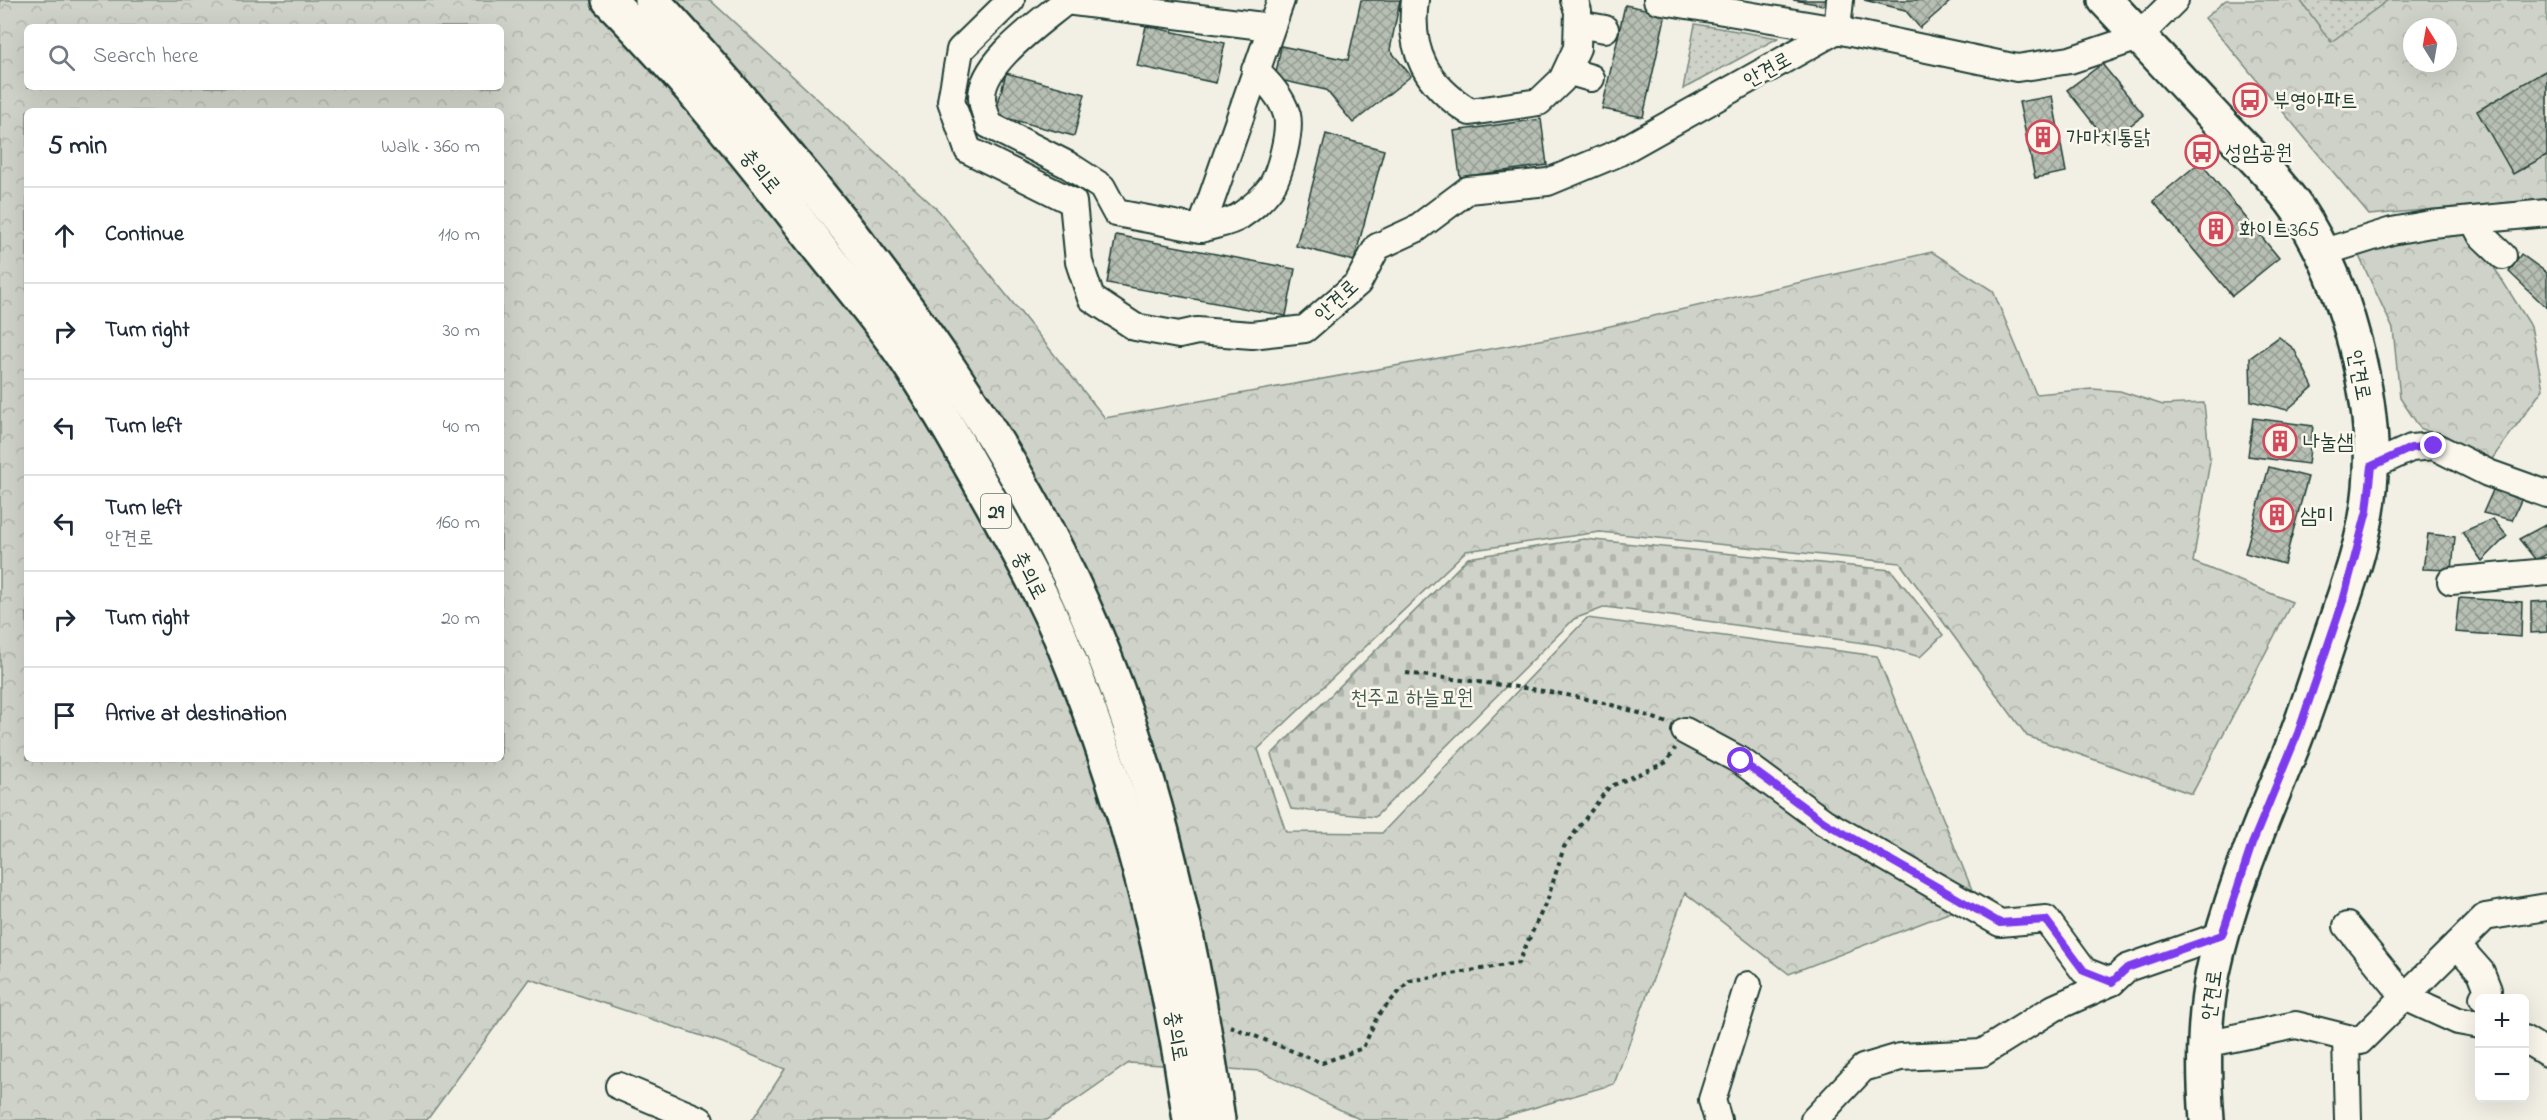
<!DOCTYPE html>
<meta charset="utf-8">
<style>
body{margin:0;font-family:"Indie Flower","Poor Story",sans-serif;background:#f6f6f7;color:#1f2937}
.controls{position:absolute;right:18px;bottom:18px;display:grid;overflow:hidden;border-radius:9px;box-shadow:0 6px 24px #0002}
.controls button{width:54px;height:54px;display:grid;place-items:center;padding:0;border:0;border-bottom:2px solid #e0e1e3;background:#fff;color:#1f2937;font:30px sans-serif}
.compass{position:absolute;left:2403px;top:18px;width:54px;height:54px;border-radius:50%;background:#fff;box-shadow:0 6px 24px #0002;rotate:349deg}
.stop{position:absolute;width:18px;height:18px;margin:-14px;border:4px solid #7c3aed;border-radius:50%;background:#fff}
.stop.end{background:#7c3aed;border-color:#fff;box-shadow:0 2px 6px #0008}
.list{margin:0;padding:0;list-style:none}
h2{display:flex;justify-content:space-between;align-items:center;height:78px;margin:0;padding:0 24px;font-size:26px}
h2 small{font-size:20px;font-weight:400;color:#747a83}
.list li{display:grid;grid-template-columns:39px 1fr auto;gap:18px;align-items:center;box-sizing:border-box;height:96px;padding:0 24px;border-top:2px solid #e0e1e3}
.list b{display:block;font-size:22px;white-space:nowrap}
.list p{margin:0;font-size:20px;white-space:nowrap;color:#747a83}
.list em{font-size:20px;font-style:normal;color:#747a83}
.icon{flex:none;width:33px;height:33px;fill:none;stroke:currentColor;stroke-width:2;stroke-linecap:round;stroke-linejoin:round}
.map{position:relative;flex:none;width:2547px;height:1120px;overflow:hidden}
.search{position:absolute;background:#fff;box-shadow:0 6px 24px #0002;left:24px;top:24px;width:480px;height:66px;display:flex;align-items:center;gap:15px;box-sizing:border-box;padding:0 21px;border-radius:9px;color:#747a83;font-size:22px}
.panel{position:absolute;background:#fff;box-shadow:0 6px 24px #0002;left:24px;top:108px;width:480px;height:654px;border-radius:9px}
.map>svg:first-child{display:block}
.forest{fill:url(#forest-crowns);stroke:#77887e;stroke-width:1.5;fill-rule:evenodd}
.cemetery{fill:url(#cemetery-stones);stroke:#77887e;stroke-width:1.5}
.park{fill:url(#park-dots);stroke:#77887e;stroke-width:1.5}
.building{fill:url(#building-cross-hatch);stroke:#1f3d34;stroke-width:1.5}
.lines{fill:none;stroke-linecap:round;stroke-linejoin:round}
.minor-casing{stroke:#1f3d34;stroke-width:30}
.major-casing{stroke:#1f3d34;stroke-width:38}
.highway-casing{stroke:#1f3d34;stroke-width:38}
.path{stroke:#1f3d34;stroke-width:4;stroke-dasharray:4.5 4.5;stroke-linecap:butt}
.minor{stroke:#fbf7ec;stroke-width:26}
.major{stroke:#fbf7ec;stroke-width:33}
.highway{stroke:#fbf7ec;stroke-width:33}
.route{stroke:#7c3aed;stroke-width:8}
.labels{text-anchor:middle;stroke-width:5;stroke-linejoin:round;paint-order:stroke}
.shield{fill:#fbf7ec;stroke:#61756b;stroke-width:1.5}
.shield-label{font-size:20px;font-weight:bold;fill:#1f3d34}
.street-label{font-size:21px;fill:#1f3d34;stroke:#fbf7ec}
.poi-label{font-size:21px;fill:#1f3d34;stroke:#fbf7ec;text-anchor:start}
.park-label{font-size:21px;fill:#425b52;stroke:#fbf7ec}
</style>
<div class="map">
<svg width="2547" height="1120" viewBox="0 0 2547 1120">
<defs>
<pattern id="forest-crowns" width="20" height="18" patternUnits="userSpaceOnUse" patternTransform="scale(1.5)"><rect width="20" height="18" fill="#cfd2c8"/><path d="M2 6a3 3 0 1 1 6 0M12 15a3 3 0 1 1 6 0" fill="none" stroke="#b1b5ac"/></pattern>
<pattern id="cemetery-stones" width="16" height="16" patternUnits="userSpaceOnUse" patternTransform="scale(1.5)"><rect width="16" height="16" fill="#cfd2c8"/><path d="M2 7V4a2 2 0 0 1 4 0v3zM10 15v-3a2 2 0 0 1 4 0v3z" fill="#b1b5ac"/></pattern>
<pattern id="park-dots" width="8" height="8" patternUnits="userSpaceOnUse" patternTransform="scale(1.5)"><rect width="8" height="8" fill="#cfd2c8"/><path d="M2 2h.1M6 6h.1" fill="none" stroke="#b1b5ac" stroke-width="1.8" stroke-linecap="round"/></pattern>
<pattern id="building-cross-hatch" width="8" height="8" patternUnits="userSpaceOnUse" patternTransform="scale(1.5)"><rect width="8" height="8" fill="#b7beb3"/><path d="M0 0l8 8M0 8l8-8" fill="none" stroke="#949c92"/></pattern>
</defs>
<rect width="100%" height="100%" fill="#f2f0e5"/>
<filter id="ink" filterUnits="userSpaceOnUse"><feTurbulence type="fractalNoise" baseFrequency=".0167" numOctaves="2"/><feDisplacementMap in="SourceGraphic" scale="12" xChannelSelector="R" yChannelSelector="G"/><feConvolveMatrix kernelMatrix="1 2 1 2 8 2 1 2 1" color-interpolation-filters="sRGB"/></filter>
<g filter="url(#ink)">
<g class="forest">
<path d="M0,0h710l229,211 166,207 479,-86 348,-80 61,39 43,103 56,-5 28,2 43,14 41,-2 6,58 -17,101 99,40 -100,192 -165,-58 -127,-173 -300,-31 -134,19 -208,198 28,83 96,1 205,-215 290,38 100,246 -188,72 -104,-81 -71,191 -122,36h-131l-100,-49 -132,-8 -82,57h-295l33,-51 -62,-26 -193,-64 -103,141h-427zM27,27h474v60h-474zM27,111h474v648h-474z"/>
<path d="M2226,0h321v199l-178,16 -164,-197zM2412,27h36v36h-36z"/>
<polygon points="2461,226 2495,269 2531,326 2543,389 2492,459 2420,428 2400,398 2393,329 2352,241"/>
</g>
<polygon class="cemetery" points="1584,539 1891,570 1943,635 1920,657 1878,645 1606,607 1574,619 1375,817 1291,809 1271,755 1468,558"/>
<g class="park">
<polygon points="2300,0 2388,0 2331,42"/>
<polygon points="1695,24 1778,38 1683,89"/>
</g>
<g class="building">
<polygon points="1361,0 1400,0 1390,50 1411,76 1353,123 1326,90 1275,79 1281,46 1348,60"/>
<polygon points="1793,0 1836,0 1835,7"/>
<polygon points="1864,0 1952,0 1920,28 1905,10"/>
<polygon points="1625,5 1666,13 1643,117 1602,109"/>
<polygon points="1146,26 1225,43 1216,83 1137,66"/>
<polygon points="2102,64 2144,115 2108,142 2067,90"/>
<polygon points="2547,70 2547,155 2513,174 2477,111"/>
<polygon points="1006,73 1085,94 1074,136 995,115"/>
<polygon points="2052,96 2066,172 2035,178 2019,102"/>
<polygon points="1541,119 1547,165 1460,177 1454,131"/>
<polygon points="1326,134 1384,150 1354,261 1296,246"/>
<polygon points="2200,162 2279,258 2232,296 2153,201"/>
<polygon points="1116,235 1295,269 1286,316 1107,283"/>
<polygon points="2521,254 2547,273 2547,308 2509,272"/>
<polygon points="2279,337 2294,349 2313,387 2287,410 2251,401 2250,358"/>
<polygon points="2253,418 2313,426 2308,464 2248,456"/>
<polygon points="2269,467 2308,477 2284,564 2245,553"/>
<polygon points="2494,488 2522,498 2512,520 2483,513"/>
<polygon points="2493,519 2507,536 2482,561 2462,532"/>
<polygon points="2547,524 2547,554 2536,560 2519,539"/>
<polygon points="2428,534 2455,537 2452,570 2423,569"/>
<polygon points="2459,598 2522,602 2521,637 2455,632"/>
<polygon points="2547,601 2547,632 2531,633 2531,602"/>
</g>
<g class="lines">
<g class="minor-casing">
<g id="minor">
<polyline points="1011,0 960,50 951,101 968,150 1073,202 1079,262 1091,298 1135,327 1179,335 1197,331 1252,335 1305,329 1358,283 1377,247 1416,229 1468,190 1548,182 1618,153 1837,30"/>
<path d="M1415,0c-7,52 12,85 55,112l69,-10 23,-22 15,-32 1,-37 -4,-11"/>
<polyline points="1657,0 1837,30 2017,68 2070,60 2130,40 2139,36 2175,0"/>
<polyline points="1578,24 1605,29"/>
<path d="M1270,27l-204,-26c-25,21 -85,61 -84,97 0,8 5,19 7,27l79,40 34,22 14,26 85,16 80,-229"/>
<polyline points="1837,30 1840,0"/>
<polyline points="1567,71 1591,78"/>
<polyline points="2473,220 2481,235 2503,256"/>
<path d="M1201,229c12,-4 29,-6 39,-13 12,-8 23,-18 31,-29 9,-14 20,-55 16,-72 -5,-18 -19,-32 -32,-45"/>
<polyline points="2321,253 2392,231 2431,224 2547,213"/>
<polyline points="2372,466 2411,448 2434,446 2488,473 2547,494"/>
<polyline points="2451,581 2547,572"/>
<polyline points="1685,731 1741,761 1824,822 2000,923 2046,919 2084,971 2112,982"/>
<polyline points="2347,926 2405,997 2458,1021 2480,1025"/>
<polyline points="2457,945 2481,972 2488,990 2483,998"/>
<polyline points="2346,1038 2348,1120"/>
<polyline points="2524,1039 2547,1053"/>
<polyline points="2205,1044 2296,1025 2360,1041 2485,917 2547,907"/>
<polyline points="619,1086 700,1120"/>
<polyline points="1718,1120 1712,1100 1748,985"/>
<polyline points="1814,1120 1863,1068 1900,1057 1982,1053 2054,1008 2112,982 2127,968 2222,935"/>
</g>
</g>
<g class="major-casing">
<path id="major" d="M2105,0c40,42 79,84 119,127 25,26 53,53 74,83 48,72 80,192 72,278 -4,49 -22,98 -38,144 -15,45 -29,91 -48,135 -27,66 -56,134 -71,205 -10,48 -10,99 -6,148"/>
</g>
<g class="highway-casing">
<g id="highway">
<path d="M609,0c77,78 146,164 213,251 28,35 58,70 83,107 31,46 59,96 86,144 25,46 51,91 71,139 63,152 105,315 128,479"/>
<path d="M652,0c47,50 91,102 135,155 115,138 222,286 296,450 73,163 110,339 135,515"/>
</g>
</g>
<g class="path">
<path d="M1406,673c87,12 178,17 261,50"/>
<polyline points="1230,1026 1322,1063 1363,1048 1378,1015 1409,981 1518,963 1548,898 1564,847 1609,787 1667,762 1675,748"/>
</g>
<use href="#minor" class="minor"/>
<use href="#major" class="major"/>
<use href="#highway" class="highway"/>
</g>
</g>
<g class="lines" filter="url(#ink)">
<polyline class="route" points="1741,761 1824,822 2000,923 2046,920 2084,971 2112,982 2127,968 2222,935 2252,844 2298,733 2343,601 2367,511 2372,466 2411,448 2434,446"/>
</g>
<defs>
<g id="bus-ring" transform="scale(1.725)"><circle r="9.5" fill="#fbf7ec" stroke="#d1495b" stroke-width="1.5"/><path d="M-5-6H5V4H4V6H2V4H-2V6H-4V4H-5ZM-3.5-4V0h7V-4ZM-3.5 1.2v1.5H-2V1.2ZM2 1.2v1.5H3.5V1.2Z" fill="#d1495b"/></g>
<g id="building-ring" transform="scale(1.725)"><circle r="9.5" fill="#fbf7ec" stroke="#d1495b" stroke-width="1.5"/><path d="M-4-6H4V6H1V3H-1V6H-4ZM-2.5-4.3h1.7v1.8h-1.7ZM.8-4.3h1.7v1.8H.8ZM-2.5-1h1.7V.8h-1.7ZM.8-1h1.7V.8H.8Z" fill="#d1495b"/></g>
</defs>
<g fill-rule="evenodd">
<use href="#bus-ring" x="2250" y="100"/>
<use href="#building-ring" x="2043" y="137"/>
<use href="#bus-ring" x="2202" y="152"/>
<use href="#building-ring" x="2216" y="229"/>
<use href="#building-ring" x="2280" y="441"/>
<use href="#building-ring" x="2277" y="515"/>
</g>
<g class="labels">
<rect class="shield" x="981" y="494" width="30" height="34" rx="4.5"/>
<g class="shield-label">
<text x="996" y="518">29</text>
</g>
<g class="street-label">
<text transform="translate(1767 69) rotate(-29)" y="7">안견로</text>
<text transform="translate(761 171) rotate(51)" y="7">충의로</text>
<text transform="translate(1336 300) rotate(-43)" y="7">안견로</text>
<text transform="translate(2360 375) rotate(79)" y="7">안견로</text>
<text transform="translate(1030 575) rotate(63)" y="7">충의로</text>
<text transform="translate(2211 995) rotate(-82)" y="7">안견로</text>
<text transform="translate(1177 1036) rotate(80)" y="7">충의로</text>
</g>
<g class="poi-label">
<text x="2273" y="107">부영아파트</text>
<text x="2066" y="144">가마치통닭</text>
<text x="2225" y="159">성암공원</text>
<text x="2239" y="236">화이트365</text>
<text x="2303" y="448">나눌샘</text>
<text x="2300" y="522">삼미</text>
</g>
<g class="park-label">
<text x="1412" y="704">천주교 하늘묘원</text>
</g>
</g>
</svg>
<div class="controls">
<button>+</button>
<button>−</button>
</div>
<svg class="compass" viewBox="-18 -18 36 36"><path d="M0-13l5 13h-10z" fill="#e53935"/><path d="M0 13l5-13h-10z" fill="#747a83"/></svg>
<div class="stop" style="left:1741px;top:761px"></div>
<div class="stop end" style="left:2434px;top:446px"></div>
<div class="search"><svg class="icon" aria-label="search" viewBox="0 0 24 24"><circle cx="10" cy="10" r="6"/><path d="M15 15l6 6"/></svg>Search here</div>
<section class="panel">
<h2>5 min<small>Walk · 360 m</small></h2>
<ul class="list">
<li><svg class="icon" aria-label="ahead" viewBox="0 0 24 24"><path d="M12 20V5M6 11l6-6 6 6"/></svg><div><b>Continue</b></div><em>110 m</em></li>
<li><svg class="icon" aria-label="right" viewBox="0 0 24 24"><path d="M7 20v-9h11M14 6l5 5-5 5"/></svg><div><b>Turn right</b></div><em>30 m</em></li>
<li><svg class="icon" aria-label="left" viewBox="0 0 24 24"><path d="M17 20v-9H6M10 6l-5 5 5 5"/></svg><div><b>Turn left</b></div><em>40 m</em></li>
<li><svg class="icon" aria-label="left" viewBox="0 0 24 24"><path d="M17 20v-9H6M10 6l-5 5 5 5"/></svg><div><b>Turn left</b><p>안견로</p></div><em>160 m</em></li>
<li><svg class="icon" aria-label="right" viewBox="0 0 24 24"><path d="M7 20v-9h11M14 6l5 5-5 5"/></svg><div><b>Turn right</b></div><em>20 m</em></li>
<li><svg class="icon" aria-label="arrive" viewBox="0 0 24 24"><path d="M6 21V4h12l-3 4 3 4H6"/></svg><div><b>Arrive at destination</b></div></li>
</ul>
</section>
</div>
